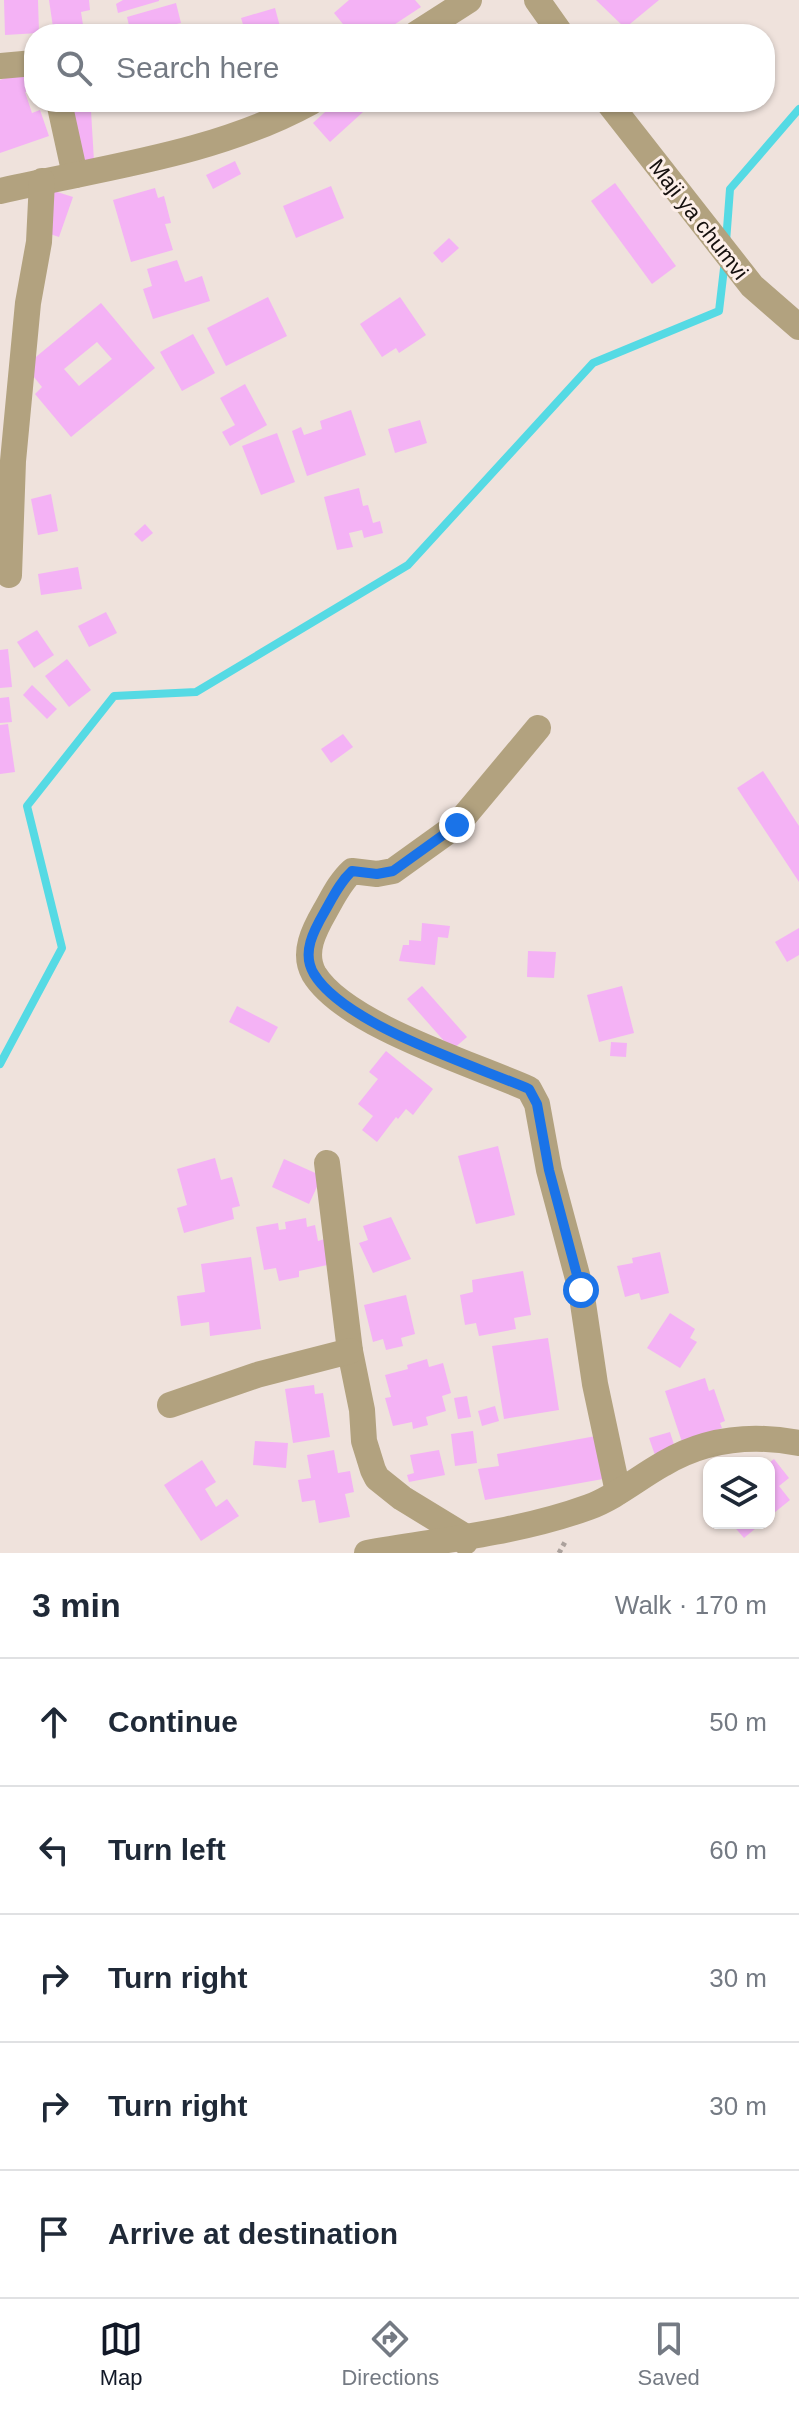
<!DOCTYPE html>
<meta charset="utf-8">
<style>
body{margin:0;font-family:Arial,sans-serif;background:#f6f6f7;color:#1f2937}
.controls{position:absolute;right:24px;bottom:24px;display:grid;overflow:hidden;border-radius:16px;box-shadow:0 2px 6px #0004}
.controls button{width:72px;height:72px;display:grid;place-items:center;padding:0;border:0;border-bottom:2px solid #e0e1e3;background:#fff;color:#1f2937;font:40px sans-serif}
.stop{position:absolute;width:24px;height:24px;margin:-18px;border:6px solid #1a73e8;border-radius:50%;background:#fff}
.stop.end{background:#1a73e8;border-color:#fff;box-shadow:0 2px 8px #0008}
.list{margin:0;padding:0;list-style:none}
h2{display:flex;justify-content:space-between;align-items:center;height:104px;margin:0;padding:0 32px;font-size:34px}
h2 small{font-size:26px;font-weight:400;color:#747a83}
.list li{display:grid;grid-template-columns:52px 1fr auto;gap:24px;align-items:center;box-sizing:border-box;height:128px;padding:0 32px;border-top:2px solid #e0e1e3}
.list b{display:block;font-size:30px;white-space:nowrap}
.list em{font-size:26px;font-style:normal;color:#747a83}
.icon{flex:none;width:44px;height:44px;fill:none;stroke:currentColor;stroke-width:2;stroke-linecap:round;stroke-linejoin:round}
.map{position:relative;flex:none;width:799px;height:1553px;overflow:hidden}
.search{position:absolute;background:#fff;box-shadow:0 2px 6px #0004;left:24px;right:24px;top:24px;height:88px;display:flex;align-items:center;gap:20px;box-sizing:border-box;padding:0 28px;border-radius:32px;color:#747a83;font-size:30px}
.sheet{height:744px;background:#fff}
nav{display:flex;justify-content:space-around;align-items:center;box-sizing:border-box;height:112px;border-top:2px solid #e0e1e3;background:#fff;font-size:22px;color:#747a83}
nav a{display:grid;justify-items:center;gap:4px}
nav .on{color:#111827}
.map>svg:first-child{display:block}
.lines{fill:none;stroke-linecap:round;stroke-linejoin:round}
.stream{stroke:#55dae4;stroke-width:8}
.building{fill:#f4b2f5;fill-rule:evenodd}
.path{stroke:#aba19c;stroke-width:5;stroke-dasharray:4 4;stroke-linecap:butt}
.street{stroke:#b2a27f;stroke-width:26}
.route{stroke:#1a73e8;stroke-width:10}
.labels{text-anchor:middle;stroke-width:6;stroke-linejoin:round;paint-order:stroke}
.street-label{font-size:22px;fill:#15100e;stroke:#fdefe9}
</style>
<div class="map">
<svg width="799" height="1553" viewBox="0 0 799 1553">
<rect width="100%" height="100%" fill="#efe2dc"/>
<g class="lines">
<g class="stream">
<polyline points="726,242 730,189 799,109"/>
<polyline points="0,1064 62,948 27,806 114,696 196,692 408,565 593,363 719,311 725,260"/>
</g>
</g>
<g class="building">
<polygon points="4,0 38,0 39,33 5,35"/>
<polygon points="49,0 89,0 90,10 81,12 83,25 69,27 70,33 63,34 61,26 53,27"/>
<polygon points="123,0 159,0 159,1 118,13 116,4"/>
<polygon points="349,0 415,0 421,7 380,34 351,34 334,13"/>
<polygon points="596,0 659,0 625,28"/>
<polygon points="176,3 181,23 131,34 127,17"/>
<polygon points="275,8 282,34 246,34 241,18"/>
<polygon points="27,71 33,90 25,92 32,113 40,110 49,136 0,153 0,80"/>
<polygon points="336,102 354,102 363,112 330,142 313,123"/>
<polygon points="91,111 94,161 62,163 59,112"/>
<polygon points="235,161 241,174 213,189 206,175"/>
<polygon points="615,183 676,266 652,284 591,201"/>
<polygon points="331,186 344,218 296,238 283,206"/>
<polygon points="155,188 158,198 164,196 171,223 165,224 173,250 131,262 113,200"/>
<polygon points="51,190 73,197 59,237 38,230"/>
<polygon points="449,238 459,248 442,263 433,253"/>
<polygon points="177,260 185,282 202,276 210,301 153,319 143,289 152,286 147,269"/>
<polygon points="268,297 287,336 226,366 207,328"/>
<polygon points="400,297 426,335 399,353 396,348 382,357 360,324"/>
<path d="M101,303l54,65 -84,69 -36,-43 7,-7 -17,-21zM97,342l15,17 -33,27 -15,-17z"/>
<polygon points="193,334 215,373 182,391 160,352"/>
<polygon points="245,384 267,425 230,446 222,432 235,425 220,398"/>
<polygon points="351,410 366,455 307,476 292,431 301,427 304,435 322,429 320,421"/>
<polygon points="420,420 427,443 395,453 388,429"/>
<polygon points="277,433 295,482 261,495 242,446"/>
<polygon points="359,488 363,506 368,505 373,523 380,521 383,533 364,538 362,530 349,533 353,547 337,550 324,497"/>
<polygon points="51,494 58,531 38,535 31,499"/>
<polygon points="145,524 153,533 142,542 134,534"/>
<polygon points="78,567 82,589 41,595 38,574"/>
<polygon points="106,612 117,633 89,647 78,626"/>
<polygon points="37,630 54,655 34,668 17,642"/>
<polygon points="8,649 12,687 0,688 0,650"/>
<polygon points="67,659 91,690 69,707 45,676"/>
<polygon points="32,685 57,709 47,719 23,695"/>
<polygon points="9,697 12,722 0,723 0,698"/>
<polygon points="8,724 15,772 0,774 0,725"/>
<polygon points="343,734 353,747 331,763 321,749"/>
<polygon points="763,771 799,826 799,882 737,788"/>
<polygon points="422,923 450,926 448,938 438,937 435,965 399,961 403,945 409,945 409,940 421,941"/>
<polygon points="799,928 799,955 787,962 775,942"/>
<polygon points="528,951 556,952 554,978 527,977"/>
<polygon points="422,986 467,1037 452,1050 407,999"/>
<polygon points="622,986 634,1033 599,1042 587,995"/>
<polygon points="237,1006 278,1027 269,1043 229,1022"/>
<polygon points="611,1042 627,1043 626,1057 610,1056"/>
<polygon points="386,1051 433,1089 413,1115 406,1109 398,1119 396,1117 377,1142 362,1130 373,1116 358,1104 378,1079 369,1072"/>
<polygon points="498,1146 515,1215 476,1224 458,1156"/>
<polygon points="215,1158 221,1180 232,1177 240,1206 232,1208 234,1219 184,1233 177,1208 187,1205 177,1169"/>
<polygon points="284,1159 322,1176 309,1204 272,1187"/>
<polygon points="391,1217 411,1259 373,1273 359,1243 368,1240 363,1226"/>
<polygon points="306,1218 307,1227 315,1225 318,1241 328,1238 332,1264 299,1271 299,1277 279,1281 276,1268 264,1270 256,1227 278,1223 279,1230 286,1229 285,1222"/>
<polygon points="660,1252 669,1293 641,1300 639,1293 625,1297 617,1266 633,1263 632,1258"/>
<polygon points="251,1257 261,1329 210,1336 209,1322 181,1326 177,1296 205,1292 201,1264"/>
<polygon points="523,1271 531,1315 514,1318 516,1329 479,1336 476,1323 465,1325 460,1295 473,1292 472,1280"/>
<polygon points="406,1295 415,1334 401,1338 403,1346 386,1350 383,1339 373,1342 364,1305"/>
<polygon points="670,1313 695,1329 690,1338 697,1342 680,1368 647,1348"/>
<polygon points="548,1338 559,1410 504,1419 492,1346"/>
<polygon points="427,1359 429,1367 443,1363 451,1393 442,1396 446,1411 426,1417 428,1425 413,1429 412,1422 393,1426 385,1398 391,1397 385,1375 408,1369 407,1365"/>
<polygon points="705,1378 709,1391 714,1389 725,1421 720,1423 722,1428 682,1442 665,1391"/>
<polygon points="314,1385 315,1394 323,1393 330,1437 293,1443 285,1389"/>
<polygon points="467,1396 471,1417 458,1419 454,1398"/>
<polygon points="495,1406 499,1421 482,1426 478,1411"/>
<polygon points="473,1431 477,1463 455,1466 451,1434"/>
<polygon points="670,1432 677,1454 657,1461 649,1438"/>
<polygon points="596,1436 603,1479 485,1500 478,1469 499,1466 497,1454"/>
<polygon points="255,1441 288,1443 286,1468 253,1465"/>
<polygon points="334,1450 338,1473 350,1471 354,1492 345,1494 350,1517 319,1523 315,1500 302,1502 298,1480 311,1478 307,1455"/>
<polygon points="439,1450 445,1475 409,1482 407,1475 414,1473 410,1455"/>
<polygon points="774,1459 789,1478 779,1486 790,1500 769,1517 769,1463"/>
<polygon points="202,1460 216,1482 205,1489 216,1507 227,1499 239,1516 201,1541 164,1485"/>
<polygon points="731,1523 762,1523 744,1538"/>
</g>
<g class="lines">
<polyline class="path" points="559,1553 565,1542"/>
<g class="street">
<polyline points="537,0 561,34"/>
<polyline points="416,34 469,0"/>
<polyline points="0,66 34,63"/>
<polyline points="59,102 75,175"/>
<polyline points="608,102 752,286 799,327"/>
<path d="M0,191c105,-24 216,-37 311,-89"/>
<polyline points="9,575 13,461 28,303 39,242 42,181"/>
<path d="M538,728l-81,97 -64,46 -16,3 -25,-3c-12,11 -19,26 -27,40 -11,19 -23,42 -11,63 31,51 159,90 215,115l8,15 12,66 32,120 14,94 23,108"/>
<polyline points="327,1163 350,1351 362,1410 364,1441 373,1470 377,1478 402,1498 466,1537 465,1542"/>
<polyline points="170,1405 257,1375 350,1351"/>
<path d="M367,1553c73,-13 151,-20 222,-46 27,-10 49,-29 74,-43 42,-25 89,-30 136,-21"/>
</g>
</g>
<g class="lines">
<path class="route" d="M457,825l-64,46 -16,3 -25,-3c-12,11 -19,26 -27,40 -11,19 -24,42 -11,63 31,51 159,91 215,115l8,15 12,66 32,120"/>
</g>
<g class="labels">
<g class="street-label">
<text transform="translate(699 219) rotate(52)" y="8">Maji ya chumvi</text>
</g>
</g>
</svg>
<div class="controls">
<button><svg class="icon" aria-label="layers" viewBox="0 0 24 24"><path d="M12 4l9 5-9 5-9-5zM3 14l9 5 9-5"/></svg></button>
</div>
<div class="stop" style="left:581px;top:1290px"></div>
<div class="stop end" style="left:457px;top:825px"></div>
<div class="search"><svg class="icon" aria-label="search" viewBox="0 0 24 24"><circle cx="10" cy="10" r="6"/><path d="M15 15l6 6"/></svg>Search here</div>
</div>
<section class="sheet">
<h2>3 min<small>Walk · 170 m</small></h2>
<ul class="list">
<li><svg class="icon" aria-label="ahead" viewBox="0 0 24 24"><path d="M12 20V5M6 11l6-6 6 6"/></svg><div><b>Continue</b></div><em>50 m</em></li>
<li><svg class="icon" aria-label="left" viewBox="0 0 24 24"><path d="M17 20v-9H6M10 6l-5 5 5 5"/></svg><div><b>Turn left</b></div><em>60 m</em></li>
<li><svg class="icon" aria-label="right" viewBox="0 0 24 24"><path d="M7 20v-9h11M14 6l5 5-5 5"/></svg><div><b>Turn right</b></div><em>30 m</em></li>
<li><svg class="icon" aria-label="right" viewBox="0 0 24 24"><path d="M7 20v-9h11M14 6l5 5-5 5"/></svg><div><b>Turn right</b></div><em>30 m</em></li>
<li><svg class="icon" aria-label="arrive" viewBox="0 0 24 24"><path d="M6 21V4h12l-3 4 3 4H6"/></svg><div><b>Arrive at destination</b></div></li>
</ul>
</section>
<nav>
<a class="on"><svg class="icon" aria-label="map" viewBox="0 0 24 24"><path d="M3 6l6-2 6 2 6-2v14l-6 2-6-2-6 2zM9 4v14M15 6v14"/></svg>Map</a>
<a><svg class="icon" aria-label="directions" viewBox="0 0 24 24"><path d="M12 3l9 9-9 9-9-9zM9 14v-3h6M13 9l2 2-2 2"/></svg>Directions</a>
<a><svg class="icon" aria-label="saved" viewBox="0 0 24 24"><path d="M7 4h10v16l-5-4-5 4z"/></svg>Saved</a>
</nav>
